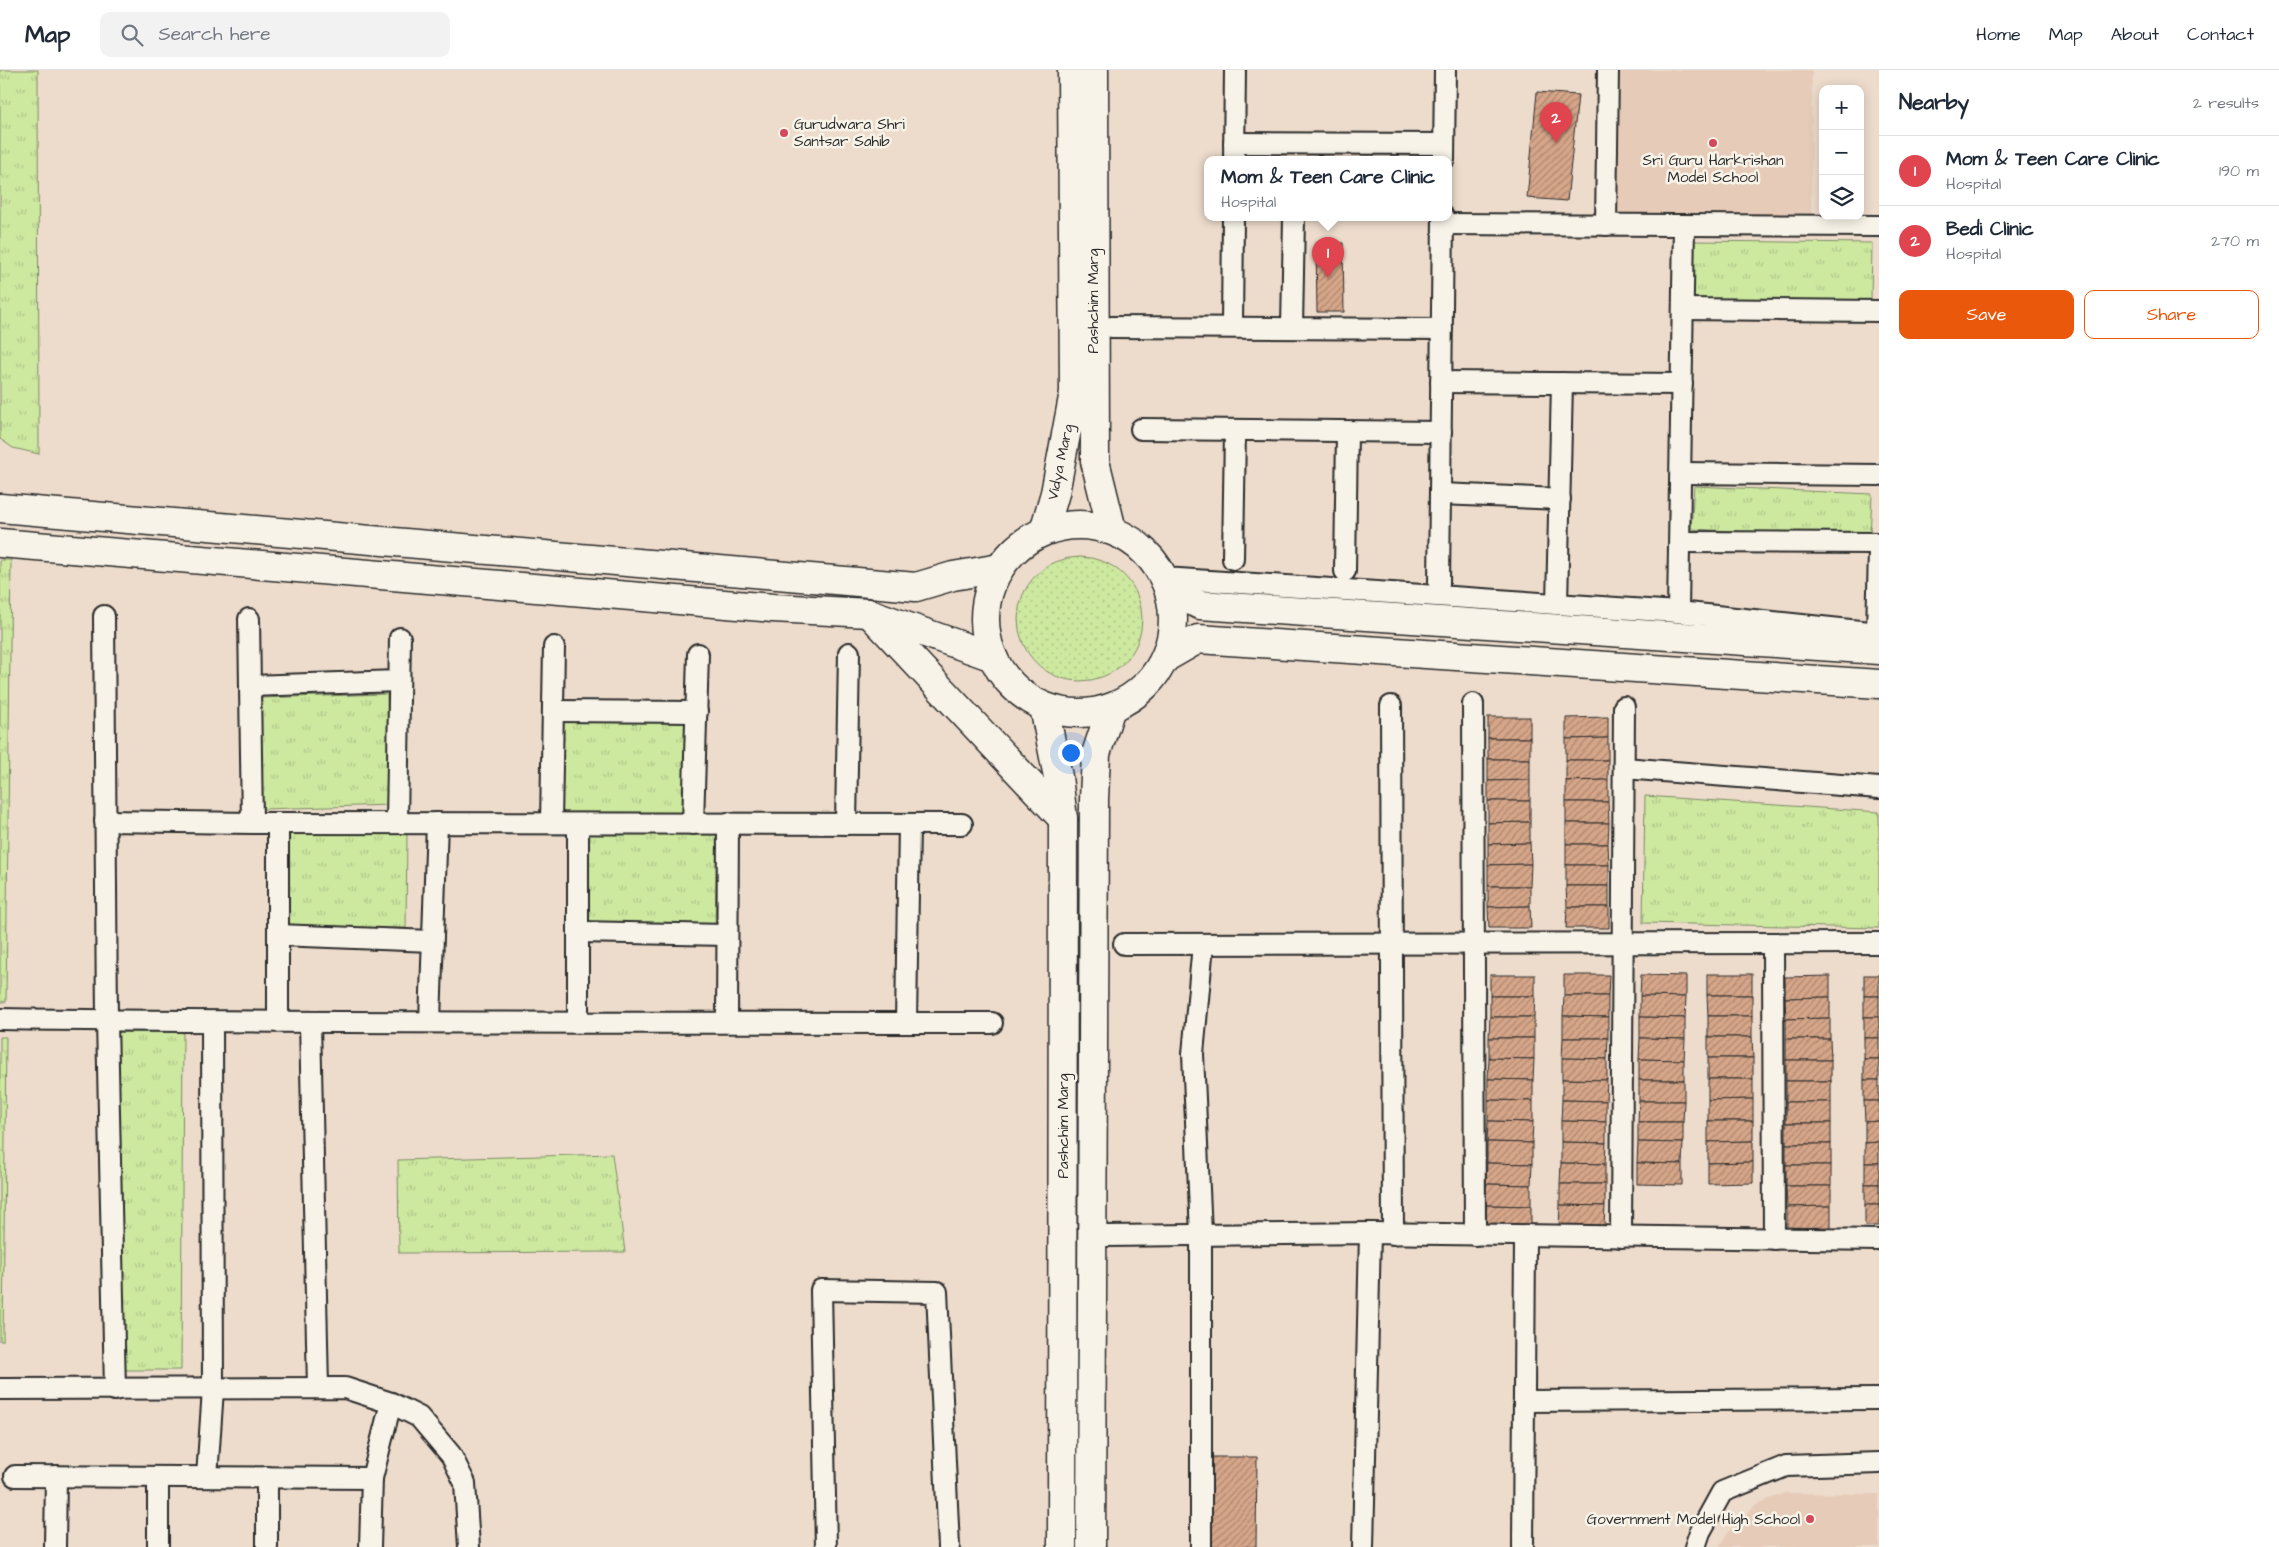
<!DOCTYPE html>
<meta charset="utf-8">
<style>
body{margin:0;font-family:"Architects Daughter",sans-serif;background:#f2f2f3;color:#1f2937}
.controls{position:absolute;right:15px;top:15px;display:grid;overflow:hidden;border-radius:10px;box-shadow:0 2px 12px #0003}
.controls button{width:45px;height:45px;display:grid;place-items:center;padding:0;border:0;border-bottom:1px solid #e0e1e3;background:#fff;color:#1f2937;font:25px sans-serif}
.you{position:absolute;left:1070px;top:682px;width:18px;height:18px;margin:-12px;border:4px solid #fff;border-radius:50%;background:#1a73e8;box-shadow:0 0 0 8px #1a73e833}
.badge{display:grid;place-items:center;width:32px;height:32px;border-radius:50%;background:#ea580c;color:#fff;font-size:16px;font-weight:700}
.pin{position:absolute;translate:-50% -41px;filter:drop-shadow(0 1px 2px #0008)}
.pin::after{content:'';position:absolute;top:26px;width:18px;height:15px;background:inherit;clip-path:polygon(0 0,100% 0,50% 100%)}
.popup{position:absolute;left:1204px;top:86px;width:248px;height:65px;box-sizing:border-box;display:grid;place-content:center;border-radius:10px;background:#fff;filter:drop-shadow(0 1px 4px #0005);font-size:16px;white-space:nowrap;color:#747a83}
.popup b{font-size:19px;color:#1f2937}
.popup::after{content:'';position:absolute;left:50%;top:100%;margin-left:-10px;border:10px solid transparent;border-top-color:#fff}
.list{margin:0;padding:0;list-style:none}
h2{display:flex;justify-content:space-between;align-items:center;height:65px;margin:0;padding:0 20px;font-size:21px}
h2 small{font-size:16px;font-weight:400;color:#747a83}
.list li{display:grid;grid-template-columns:32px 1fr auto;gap:15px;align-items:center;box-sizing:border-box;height:70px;padding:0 20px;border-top:1px solid #e0e1e3}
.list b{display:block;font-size:19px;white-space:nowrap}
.list p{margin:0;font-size:16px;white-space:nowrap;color:#747a83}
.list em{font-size:16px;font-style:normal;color:#747a83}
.actions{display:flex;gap:10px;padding:15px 20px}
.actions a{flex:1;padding:11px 0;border:1px solid #ea580c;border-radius:10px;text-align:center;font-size:18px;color:#ea580c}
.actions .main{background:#ea580c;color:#fff}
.icon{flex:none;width:28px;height:28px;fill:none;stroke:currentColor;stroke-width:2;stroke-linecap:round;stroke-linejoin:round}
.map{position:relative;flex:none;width:1879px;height:1477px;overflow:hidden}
header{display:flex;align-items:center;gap:30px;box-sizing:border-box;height:70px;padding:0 25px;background:#fff;border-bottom:1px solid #e0e1e3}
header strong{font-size:24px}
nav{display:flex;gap:28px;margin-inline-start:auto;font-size:18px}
.search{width:350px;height:45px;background:#f2f2f3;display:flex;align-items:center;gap:12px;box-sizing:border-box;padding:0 18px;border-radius:10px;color:#747a83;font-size:19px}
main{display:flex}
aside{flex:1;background:#fff}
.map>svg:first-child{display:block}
.built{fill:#e6ccb8}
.park{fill:url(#park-tufts);stroke:#7c8a65}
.garden{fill:url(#garden-dots);stroke:#7c8a65}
.building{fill:url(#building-hatch);stroke:#2b2b2b}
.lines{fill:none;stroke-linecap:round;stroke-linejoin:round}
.minor-casing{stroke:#2b2b2b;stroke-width:24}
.secondary-casing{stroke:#2b2b2b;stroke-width:31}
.minor{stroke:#f7f3e8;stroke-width:20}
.secondary{stroke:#f7f3e8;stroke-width:28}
.poi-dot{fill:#d1495b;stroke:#f7f3e8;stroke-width:2}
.labels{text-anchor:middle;stroke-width:5;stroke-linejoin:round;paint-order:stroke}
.poi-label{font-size:15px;fill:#2b2b2b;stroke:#f7f3e8;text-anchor:start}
.street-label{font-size:15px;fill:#2b2b2b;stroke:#f7f3e8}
</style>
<header>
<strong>Map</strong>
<div class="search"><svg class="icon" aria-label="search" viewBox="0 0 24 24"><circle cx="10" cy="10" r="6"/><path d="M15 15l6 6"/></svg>Search here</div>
<nav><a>Home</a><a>Map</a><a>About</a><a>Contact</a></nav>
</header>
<main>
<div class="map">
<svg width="1879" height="1477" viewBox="0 0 1879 1477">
<defs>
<pattern id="park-tufts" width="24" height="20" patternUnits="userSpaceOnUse" patternTransform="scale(1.25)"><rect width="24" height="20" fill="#cde89f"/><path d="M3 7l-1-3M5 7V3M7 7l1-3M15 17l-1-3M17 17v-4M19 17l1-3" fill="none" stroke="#b0c789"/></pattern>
<pattern id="garden-dots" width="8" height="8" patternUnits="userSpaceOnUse" patternTransform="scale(1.25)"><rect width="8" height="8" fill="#cde89f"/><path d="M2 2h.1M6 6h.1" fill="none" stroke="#b0c789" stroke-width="1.8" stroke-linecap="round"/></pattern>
<pattern id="building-hatch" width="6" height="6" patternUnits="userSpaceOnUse" patternTransform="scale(1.25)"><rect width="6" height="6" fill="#d6a689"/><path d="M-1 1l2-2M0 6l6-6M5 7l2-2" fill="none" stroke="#ae8770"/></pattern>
</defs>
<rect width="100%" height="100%" fill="#eddccc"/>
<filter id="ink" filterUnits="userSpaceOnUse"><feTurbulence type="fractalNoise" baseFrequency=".02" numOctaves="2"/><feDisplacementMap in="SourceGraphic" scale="10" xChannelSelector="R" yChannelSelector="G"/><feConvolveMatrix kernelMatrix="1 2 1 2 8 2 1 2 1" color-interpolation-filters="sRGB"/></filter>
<g filter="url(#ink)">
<g class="built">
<polygon points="1615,0 1812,0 1811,149 1614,146"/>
<polygon points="1785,1423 1879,1424 1879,1477 1719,1477 1727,1463 1756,1434"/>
</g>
<g class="park">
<polygon points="0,0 38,0 39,384 13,378 0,369"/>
<polygon points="1694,171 1872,173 1871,231 1693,230"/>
<polygon points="1694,416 1872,424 1870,468 1691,459"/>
<polygon points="0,490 11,490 6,932 0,932"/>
<polygon points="387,624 390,735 263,739 260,628"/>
<polygon points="562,647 689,648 687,747 560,746"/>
<polygon points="1645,726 1879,742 1879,858 1643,853"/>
<polygon points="286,762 407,763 406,858 285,858"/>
<polygon points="588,762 717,763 715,857 586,856"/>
<polygon points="106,962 183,962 181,1300 104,1300"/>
<polygon points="0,967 6,967 3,1271 0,1271"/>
<polygon points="612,1084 625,1182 399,1183 398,1090"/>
</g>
<circle class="garden" cx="1080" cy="549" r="62"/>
<g class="building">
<polygon points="1537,22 1578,25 1567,131 1527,128"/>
<polygon points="1316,173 1343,173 1344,242 1317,242"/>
<rect x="1488" y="647" width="42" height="21"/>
<polygon points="1608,647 1608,668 1566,669 1566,648"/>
<rect x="1488" y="668" width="42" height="21"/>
<polygon points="1608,668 1608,690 1566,690 1566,669"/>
<polygon points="1488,689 1530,689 1530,710 1488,711"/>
<polygon points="1566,690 1608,690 1608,710 1566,711"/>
<polygon points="1530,710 1530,731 1488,731 1488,711"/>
<polygon points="1608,710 1608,732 1566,732 1566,711"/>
<polygon points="1488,731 1530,731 1530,752 1488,753"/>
<polygon points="1566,732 1608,732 1609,753 1566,753"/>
<polygon points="1530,752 1530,773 1488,774 1488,753"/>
<polygon points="1566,753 1609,753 1608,774 1566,774"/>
<polygon points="1530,773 1531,794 1488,795 1488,774"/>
<polygon points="1566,774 1608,774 1609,795 1566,795"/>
<polygon points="1531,794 1530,816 1488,816 1488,795"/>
<rect x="1566" y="795" width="43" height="21"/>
<polygon points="1488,816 1530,816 1530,836 1488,837"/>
<polygon points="1566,816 1609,816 1609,837 1567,837"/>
<polygon points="1530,836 1531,858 1489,858 1488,837"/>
<polygon points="1567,837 1609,837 1609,858 1566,858"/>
<rect x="1707" y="904" width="45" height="21"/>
<rect x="1490" y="905" width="45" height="21"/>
<polygon points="1564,905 1609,905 1608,926 1564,926"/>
<polygon points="1641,905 1686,906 1686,927 1640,926"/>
<rect x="1864" y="905" width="15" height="21"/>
<polygon points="1830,906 1830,927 1785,928 1785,907"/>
<polygon points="1707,925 1752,925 1752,946 1708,946"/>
<polygon points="1490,926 1535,926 1534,947 1490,947"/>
<polygon points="1564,926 1608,926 1608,947 1563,946"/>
<polygon points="1640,926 1686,927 1685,948 1640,947"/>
<rect x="1864" y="926" width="15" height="21"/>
<polygon points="1830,927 1830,948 1786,949 1785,928"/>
<polygon points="1563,946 1608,947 1608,968 1563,968"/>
<rect x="1708" y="946" width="44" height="21"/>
<polygon points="1490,947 1534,947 1534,968 1489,968"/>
<polygon points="1640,947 1685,948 1685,969 1640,968"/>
<rect x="1864" y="947" width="15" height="21"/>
<polygon points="1830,948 1830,969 1786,969 1786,949"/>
<polygon points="1708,967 1752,967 1753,988 1708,988"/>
<polygon points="1489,968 1534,968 1534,989 1489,988"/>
<polygon points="1563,968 1608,968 1607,989 1562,988"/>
<polygon points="1640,968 1685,969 1684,990 1639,989"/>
<rect x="1864" y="968" width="15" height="21"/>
<polygon points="1786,969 1830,969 1831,990 1786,990"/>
<polygon points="1489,988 1534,989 1533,1010 1488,1009"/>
<polygon points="1562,988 1607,989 1607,1010 1562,1009"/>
<rect x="1708" y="988" width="45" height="21"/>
<polygon points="1639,989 1684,990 1684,1010 1639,1010"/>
<rect x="1864" y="989" width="15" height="21"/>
<rect x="1786" y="990" width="45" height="21"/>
<polygon points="1488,1009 1533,1010 1533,1031 1488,1030"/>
<polygon points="1562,1009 1607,1010 1606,1031 1562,1030"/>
<polygon points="1708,1009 1753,1009 1753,1029 1708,1030"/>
<rect x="1639" y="1010" width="45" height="21"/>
<rect x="1864" y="1010" width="15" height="21"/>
<rect x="1786" y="1011" width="45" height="21"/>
<polygon points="1753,1029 1753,1051 1708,1051 1708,1030"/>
<polygon points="1488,1030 1533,1031 1533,1052 1488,1051"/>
<polygon points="1562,1030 1606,1031 1606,1052 1561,1051"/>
<polygon points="1639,1031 1684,1031 1683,1052 1638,1052"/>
<polygon points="1864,1031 1879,1031 1879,1051 1865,1052"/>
<rect x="1786" y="1032" width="45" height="21"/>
<polygon points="1488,1051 1533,1052 1532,1073 1487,1072"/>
<polygon points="1561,1051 1606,1052 1606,1073 1561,1072"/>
<polygon points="1708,1051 1753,1051 1753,1071 1708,1072"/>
<polygon points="1879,1051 1879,1072 1865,1073 1865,1052"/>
<polygon points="1638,1052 1683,1052 1683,1073 1638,1072"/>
<rect x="1786" y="1053" width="45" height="21"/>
<polygon points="1753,1071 1753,1092 1708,1093 1708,1072"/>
<polygon points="1487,1072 1532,1073 1532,1094 1487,1093"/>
<polygon points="1561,1072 1606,1073 1605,1094 1561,1093"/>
<polygon points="1638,1072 1683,1073 1682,1094 1637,1093"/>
<polygon points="1879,1072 1879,1093 1865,1093 1865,1073"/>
<rect x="1786" y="1074" width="45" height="21"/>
<polygon points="1753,1092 1753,1113 1708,1114 1708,1093"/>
<polygon points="1487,1093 1532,1094 1531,1115 1486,1114"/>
<polygon points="1561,1093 1605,1094 1605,1114 1560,1114"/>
<polygon points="1637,1093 1682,1094 1682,1115 1637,1114"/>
<rect x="1865" y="1093" width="14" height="21"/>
<rect x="1786" y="1095" width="45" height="21"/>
<polygon points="1486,1114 1531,1115 1531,1136 1486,1135"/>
<polygon points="1560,1114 1605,1114 1605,1136 1560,1135"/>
<rect x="1865" y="1114" width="14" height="21"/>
<polygon points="1786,1116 1831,1116 1831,1136 1787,1137"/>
<polygon points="1486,1135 1531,1136 1531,1157 1486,1156"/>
<polygon points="1560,1135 1605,1136 1604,1156 1559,1156"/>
<rect x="1865" y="1135" width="14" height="21"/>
<polygon points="1831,1136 1831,1157 1787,1158 1787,1137"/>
<polygon points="1212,1387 1257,1387 1256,1477 1211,1477"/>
</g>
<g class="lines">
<g class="minor-casing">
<g id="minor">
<polyline points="1234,73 1444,74"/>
<polyline points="1234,89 1235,0"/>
<polyline points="1444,89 1445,0"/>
<polyline points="1443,154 1879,156"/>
<polyline points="1606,155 1608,0"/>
<polyline points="1683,239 1879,241"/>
<polyline points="1111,257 1442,259"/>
<polyline points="1232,257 1233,147"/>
<polyline points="1292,258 1294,147"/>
<polyline points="1441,312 1682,314"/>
<polyline points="1141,359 1441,362"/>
<polyline points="1681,403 1879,405"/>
<polyline points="1440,424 1560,429"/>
<polyline points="1680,472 1879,473"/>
<polyline points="1233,489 1235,360"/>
<polyline points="1345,501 1347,362"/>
<polyline points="1164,508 1678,542 1879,563"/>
<polyline points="1439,514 1443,147"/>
<polyline points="1557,534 1562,313"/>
<polyline points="1678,542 1684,155"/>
<polyline points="104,546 107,951 115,1320"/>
<polyline points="249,549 252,753"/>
<polyline points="1877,563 1879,480"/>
<polyline points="250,616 399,611"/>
<polyline points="1473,634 1475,1165"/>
<polyline points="1391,636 1393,1164"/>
<polyline points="553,641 697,642"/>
<polyline points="1624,698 1879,718"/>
<polyline points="105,751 252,753 962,754"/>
<polyline points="278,753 278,951"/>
<polyline points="397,753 400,568"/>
<polyline points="551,753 554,577"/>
<polyline points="693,754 698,584"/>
<polyline points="846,754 849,583"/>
<polyline points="578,862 727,865"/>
<polyline points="278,865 432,871"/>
<polyline points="1773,873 1774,1169"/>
<polyline points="1124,874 1879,873"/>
<path d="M0,949c331,5 662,3 992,4"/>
<polyline points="430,951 437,753"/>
<polyline points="310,952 318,1318"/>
<polyline points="578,952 578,754"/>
<polyline points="727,952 728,753"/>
<polyline points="906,953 909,754"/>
<polyline points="1106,1166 1370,1163 1879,1170"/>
<polyline points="1621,1167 1624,637"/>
<polyline points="0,1319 345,1318 391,1333 419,1347 451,1385 465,1413 469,1477"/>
<polyline points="1524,1331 1879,1329"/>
<polyline points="15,1406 372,1408"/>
<polyline points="158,1407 158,1477"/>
<polyline points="207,1407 213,1319 212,953"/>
<polyline points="267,1407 267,1477"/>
<polyline points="55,1477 56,1406"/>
<polyline points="370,1477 372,1408 391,1333"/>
<polyline points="826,1477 821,1220 937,1222 949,1477"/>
<polyline points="1201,1477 1201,1164 1193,984 1203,874"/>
<polyline points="1363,1477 1370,1163"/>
<polyline points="1523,1477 1525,1167"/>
<polyline points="1695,1477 1700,1462 1722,1422 1786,1396 1879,1393"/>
</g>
</g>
<g class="secondary-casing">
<g id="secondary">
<polyline points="1094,0 1095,391 1112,460"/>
<polyline points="0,438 916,517 953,506 1000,498"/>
<circle cx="1079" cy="549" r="94"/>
<polyline points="1044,461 1055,423 1074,322 1072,0"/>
<polyline points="0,473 773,538 869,543 993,587"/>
<polyline points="1169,519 1200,535 1879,580"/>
<polyline points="874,548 1063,749"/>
<polyline points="1165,588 1198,569 1879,614"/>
<polyline points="1044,637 1058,707 1063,749 1062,1477"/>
<polyline points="1091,1477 1094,730 1096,684 1111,638"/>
</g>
</g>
<use href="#minor" class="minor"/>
<use href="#secondary" class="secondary"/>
</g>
</g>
<g class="poi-dot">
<circle cx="784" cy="63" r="5"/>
<circle cx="1713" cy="73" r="5"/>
<circle cx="1810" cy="1449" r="5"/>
</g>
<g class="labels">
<g class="poi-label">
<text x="794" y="59">Gurudwara Shri<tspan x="794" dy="17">Santsar Sahib</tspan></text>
<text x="1713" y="95" text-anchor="middle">Sri Guru Harkrishan<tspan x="1713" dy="17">Model School</tspan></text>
<text x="1800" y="1454" text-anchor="end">Government Model High School</text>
</g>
<g class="street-label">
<text transform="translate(1093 231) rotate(-90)" y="5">Pashchim Marg</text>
<text transform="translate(1060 392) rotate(-78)" y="5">Vidya Marg</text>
<text transform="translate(1063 1056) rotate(-90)" y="5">Pashchim Marg</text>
</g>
</g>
</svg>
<div class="controls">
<button>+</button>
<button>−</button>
<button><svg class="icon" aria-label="layers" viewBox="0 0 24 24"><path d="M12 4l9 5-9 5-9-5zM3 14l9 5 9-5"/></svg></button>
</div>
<div class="you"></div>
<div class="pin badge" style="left:1328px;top:208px;background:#e0444e">1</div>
<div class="popup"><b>Mom &amp; Teen Care Clinic</b>Hospital</div>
<div class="pin badge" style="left:1556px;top:73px;background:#e0444e">2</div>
</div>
<aside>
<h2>Nearby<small>2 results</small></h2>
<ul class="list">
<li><span class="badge" style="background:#e0444e">1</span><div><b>Mom &amp; Teen Care Clinic</b><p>Hospital</p></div><em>190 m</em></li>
<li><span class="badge" style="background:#e0444e">2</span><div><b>Bedi Clinic</b><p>Hospital</p></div><em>270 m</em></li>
</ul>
<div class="actions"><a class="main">Save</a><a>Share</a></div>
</aside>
</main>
